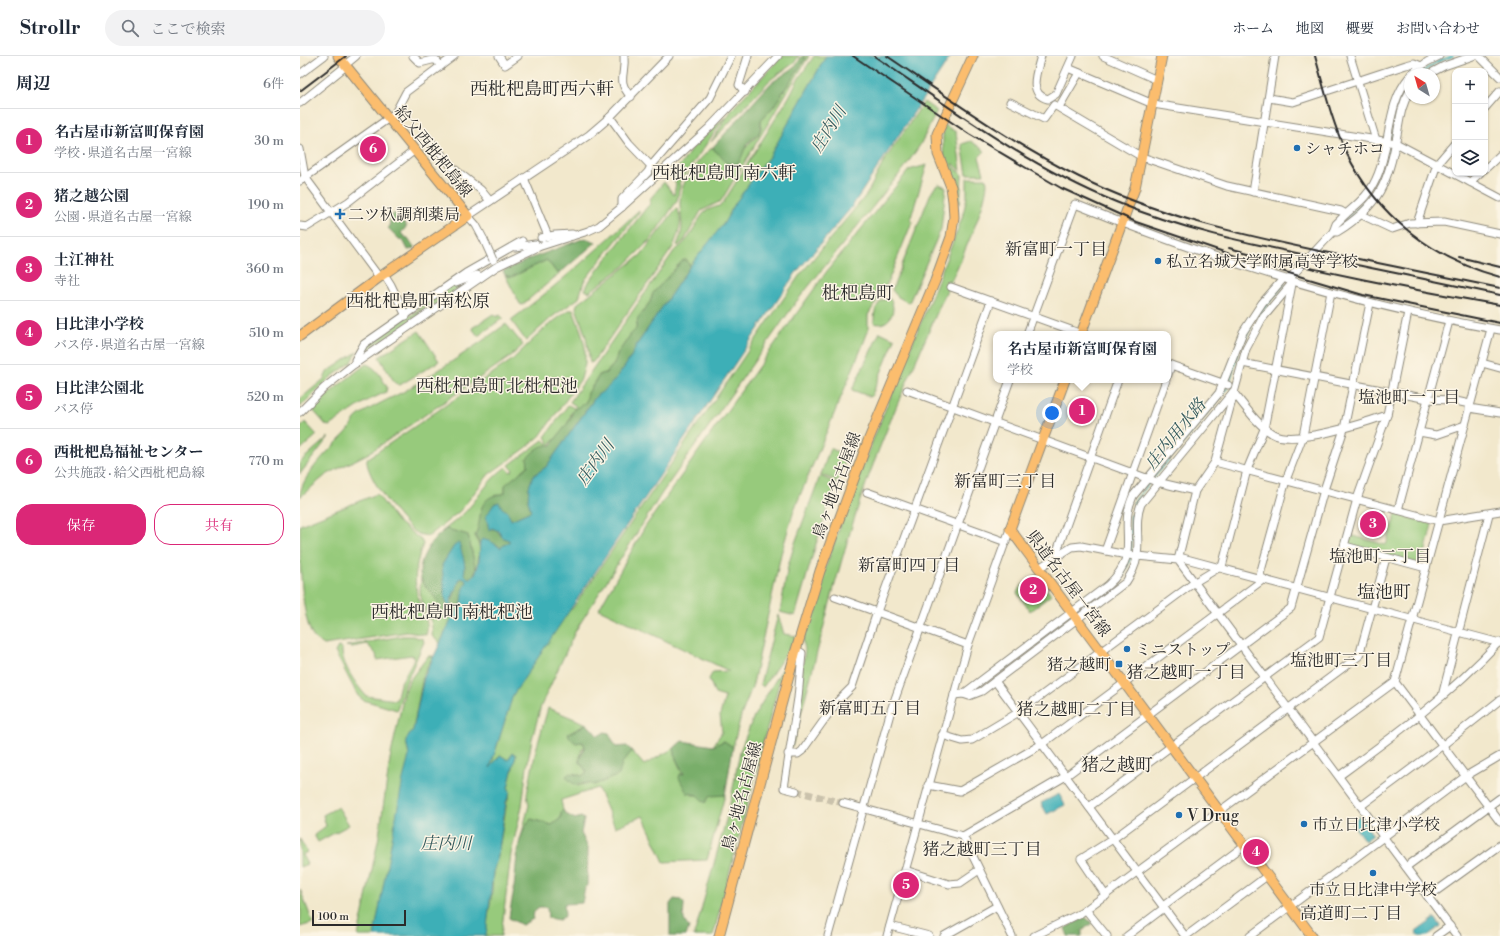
<!DOCTYPE html>
<html lang="ja">
<meta charset="utf-8">
<style>
body{margin:0;font-family:"Libre Bodoni","Noto Serif JP",serif;background:#f2f2f3;color:#1f2937}
.controls{position:absolute;right:12px;top:12px;display:grid;overflow:hidden;border-radius:8px;box-shadow:0 1px 3px #0004}
.controls button{width:36px;height:36px;display:grid;place-items:center;padding:0;border:0;border-bottom:1px solid #e0e1e3;background:#fff;color:#1f2937;font:20px sans-serif}
.compass{position:absolute;left:1104px;top:12px;width:36px;height:36px;border-radius:50%;background:#fff;box-shadow:0 1px 3px #0004;rotate:323deg}
.scale{position:absolute;left:12px;bottom:10px;width:94px;box-sizing:border-box;padding-left:4px;border:2px solid #2b2b2b;border-top:0;font-size:11px;line-height:14px;white-space:nowrap;color:#2b2b2b;-webkit-text-stroke:3px #fcf5e5;paint-order:stroke}
.you{position:absolute;left:752px;top:357px;width:14px;height:14px;margin:-10px;border:3px solid #fff;border-radius:50%;background:#1a73e8;box-shadow:0 0 0 6px #1a73e833}
.badge{display:grid;place-items:center;width:26px;height:26px;border-radius:50%;background:#db2777;color:#fff;font-size:13px;font-weight:700}
.pin{position:absolute;translate:-50% -50%;border:2px solid #fff;box-shadow:0 1px 4px #0006}
.popup{position:absolute;left:693px;top:275px;width:178px;height:52px;box-sizing:border-box;display:grid;place-content:center;border-radius:8px;background:#fff;filter:drop-shadow(0 1px 3px #0005);font-size:13px;white-space:nowrap;color:#747a83}
.popup b{font-size:15px;color:#1f2937}
.popup::after{content:'';position:absolute;left:50%;top:100%;margin-left:-8px;border:8px solid transparent;border-top-color:#fff}
.list{margin:0;padding:0;list-style:none}
h2{display:flex;justify-content:space-between;align-items:center;height:52px;margin:0;padding:0 16px;font-size:17px}
h2 small{font-size:13px;font-weight:400;color:#747a83}
.list li{display:grid;grid-template-columns:26px 1fr auto;gap:12px;align-items:center;box-sizing:border-box;height:64px;padding:0 16px;border-top:1px solid #e0e1e3}
.list b{display:block;font-size:15px;white-space:nowrap}
.list p{margin:0;font-size:13px;white-space:nowrap;color:#747a83}
.list em{font-size:13px;font-style:normal;color:#747a83}
.actions{display:flex;gap:8px;padding:12px 16px}
.actions a{flex:1;padding:9px 0;border:1px solid #db2777;border-radius:16px;text-align:center;font-size:14px;color:#db2777}
.actions .main{background:#db2777;color:#fff}
.icon{flex:none;width:22px;height:22px;fill:none;stroke:currentColor;stroke-width:2;stroke-linecap:round;stroke-linejoin:round}
.map{position:relative;flex:none;width:1200px;height:880px;overflow:hidden}
header{display:flex;align-items:center;gap:24px;box-sizing:border-box;height:56px;padding:0 20px;background:#fff;border-bottom:1px solid #e0e1e3}
header strong{font-size:19px}
nav{display:flex;gap:22px;margin-inline-start:auto;font-size:14px}
.search{width:280px;height:36px;background:#f2f2f3;display:flex;align-items:center;gap:10px;box-sizing:border-box;padding:0 14px;border-radius:22px;color:#747a83;font-size:15px}
main{display:flex}
aside{flex:1;background:#fff}
.map>svg:first-child{display:block}
.green{fill:#97ca7b;stroke:#617a53}
.forest{fill:#79ae6b;stroke:#526c4b}
.water{fill:#3eafb7;stroke:#346d71}
.lines{fill:none;stroke-linecap:round;stroke-linejoin:round}
.stream{stroke:#3eafb7;stroke-width:2}
.minor-tunnel{stroke:#cac2ac;stroke-width:7;stroke-dasharray:7 3.5;stroke-linecap:butt}
.minor-casing{stroke:#8e8a7c;stroke-width:9}
.major-casing{stroke:#8e8a7c;stroke-width:11}
.minor{stroke:#fff;stroke-width:7}
.major{stroke:#fbbd6e;stroke-width:9}
.rail{stroke:#2b2b2b;stroke-width:2}
.minor-bridge-casing{stroke:#8e8a7c;stroke-width:9;stroke-linecap:butt}
.minor-bridge{stroke:#fff;stroke-width:7}
.poi-dot{fill:#1f6fb2;stroke:#fcf5e5;stroke-width:1.5}
.labels{text-anchor:middle;stroke-width:3;stroke-linejoin:round;paint-order:stroke}
.poi-label{font-size:16px;fill:#2b2b2b;stroke:#fcf5e5;text-anchor:start}
.street-label{font-size:16px;fill:#2b2b2b;stroke:#fcf5e5}
.water-label{font-size:17px;font-style:italic;fill:#32595c;stroke:#fcf5e5}
.neighbourhood-label{font-size:17px;fill:#2b2b2b;stroke:#fcf5e5}
.quarter-label{font-size:18px;fill:#2b2b2b;stroke:#fcf5e5}
</style>
<header>
<strong>Strollr</strong>
<div class="search"><svg class="icon" aria-label="search" viewBox="0 0 24 24"><circle cx="10" cy="10" r="6"/><path d="M15 15l6 6"/></svg>ここで検索</div>
<nav><a>ホーム</a><a>地図</a><a>概要</a><a>お問い合わせ</a></nav>
</header>
<main>
<aside>
<h2>周辺<small>6件</small></h2>
<ul class="list">
<li><span class="badge">1</span><div><b>名古屋市新富町保育園</b><p>学校 · 県道名古屋一宮線</p></div><em>30 m</em></li>
<li><span class="badge">2</span><div><b>猪之越公園</b><p>公園 · 県道名古屋一宮線</p></div><em>190 m</em></li>
<li><span class="badge">3</span><div><b>土江神社</b><p>寺社</p></div><em>360 m</em></li>
<li><span class="badge">4</span><div><b>日比津小学校</b><p>バス停 · 県道名古屋一宮線</p></div><em>510 m</em></li>
<li><span class="badge">5</span><div><b>日比津公園北</b><p>バス停</p></div><em>520 m</em></li>
<li><span class="badge">6</span><div><b>西枇杷島福祉センター</b><p>公共施設 · 給父西枇杷島線</p></div><em>770 m</em></li>
</ul>
<div class="actions"><a class="main">保存</a><a>共有</a></div>
</aside>
<div class="map">
<svg width="1200" height="880" viewBox="0 0 1200 880">
<rect width="100%" height="100%" fill="#fcf5e5"/>
<filter id="ink" filterUnits="userSpaceOnUse"><feTurbulence type="fractalNoise" baseFrequency=".025" numOctaves="2"/><feDisplacementMap in="SourceGraphic" scale="8" xChannelSelector="R" yChannelSelector="G"/><feConvolveMatrix kernelMatrix="1 2 1 2 8 2 1 2 1" color-interpolation-filters="sRGB"/></filter>
<filter id="wash" filterUnits="userSpaceOnUse"><feTurbulence type="fractalNoise" baseFrequency=".012" numOctaves="4" result="noise"/><feDisplacementMap in="SourceGraphic" scale="16" xChannelSelector="R" yChannelSelector="G"/><feGaussianBlur stdDeviation="0.9" result="paint"/><feColorMatrix in="noise" values="0 0 0 0 0 0 0 0 0 0 0 0 0 0 0 0 0 1.4 0 .05"/><feComposite in="paint" operator="in"/></filter>
<g filter="url(#wash)">
<rect width="100%" height="100%" fill="#f2e8cc"/>
<g class="green">
<polygon points="482,0 499,0 494,7 470,24 411,86 433,52"/>
<path d="M503,0h6l-88,145 -20,10 -17,30 -6,5 -1,-1c9,-22 3,-23 3,-43 1,-23 17,-41 33,-55l1,3 10,7 21,-8 7,-9 6,-4 3,-7v-9l12,-13 32,-48z"/>
<path d="M514,0h12l-55,98 -35,48 -12,21 -17,24 -17,19 -3,-6 -10,6 -6,9 -18,18 -3,9 -12,16 -2,11 -5,5 -13,19 -4,11 -8,9 -6,1 -12,19 -2,9 -15,11c-3,20 -28,36 -43,49v4l-23,22v5l-14,4 -11,17 1,7 -6,14 5,14 -4,21 -8,-35 -21,-6 -6,3c9,-7 19,-14 27,-23 12,-14 22,-31 38,-42l4,5 3,-2 -4,-5 34,-25 4,3 2,-1 -4,-5 23,-32 6,3 2,-2 -6,-4 104,-151c18,-12 17,-21 29,-37 5,-7 14,-5 20,-11l66,-106 8,-16z"/>
<polygon points="624,46 637,55 620,89 605,111 496,246 362,437 276,574 241,650 232,683 227,711 222,750 211,798 201,880 185,880 192,836 193,816 198,799 207,746 210,736 208,731 216,699 208,704 200,699 190,713 215,631 264,558 273,552 499,220 567,138 584,105"/>
<polygon points="426,60 379,127 380,129 377,145 350,184 324,210 289,236 285,234 290,224 347,151 350,148 350,143 364,126 374,139 376,127 370,119 382,107 392,92"/>
<path d="M644,69l12,7 5,39 -7,-7h-2l10,11 -2,29c-13,-26 -20,-51 -16,-79z"/>
<polygon points="671,85 685,95 679,101 684,118 667,118 662,88"/>
<polygon points="627,109 611,161 612,166 587,228 568,259 568,275 564,286 494,454 481,498 453,628 441,660 433,691 424,685 413,690 422,676 420,659 425,641 415,638 409,623 413,616 429,615 299,553 345,471 434,345 527,215 609,114"/>
<path d="M667,122h19c8,17 -39,110 -48,132 -27,63 -56,126 -78,191 -27,81 -45,164 -68,245l13,-97 -2,-8c40,-145 106,-281 159,-423l5,-21z"/>
<polygon points="639,128 646,131 641,173 609,247 598,241 592,234 630,139 635,131"/>
<path d="M377,153c7,13 1,25 -4,38l-80,115 -3,1 -4,-26 -10,-29 1,-4 64,-49 34,-45z"/>
<path d="M339,154v2l-55,69 -5,17 -27,19 -26,24 -15,-21c46,-34 87,-71 128,-110z"/>
<polygon points="247,204 256,216 260,217 222,249 220,248 205,219 212,221"/>
<polygon points="173,222 133,250 113,257 151,228"/>
<path d="M590,243c8,11 -1,29 -16,24 0,-10 1,-16 8,-23z"/>
<path d="M269,254h4l8,21 4,16v17l-4,15 -41,57 -14,12 -37,26 -29,37 -31,25c-6,-1 -10,-1 -15,-4 -13,-10 -50,-58 -47,-73l145,-99 34,-33z"/>
<polygon points="123,256 58,301 63,291 107,260"/>
<polygon points="193,258 196,261 200,259 203,262 178,280 172,272"/>
<path d="M206,268l17,21 -13,12 -141,96 -43,22 -26,22c0,-22 33,-50 47,-65 4,-4 5,-9 8,-13 5,-7 40,-23 50,-28 35,-21 68,-43 101,-67z"/>
<polygon points="119,275 139,305 100,329 95,327 79,301"/>
<polygon points="580,276 595,283 571,341 552,334"/>
<polygon points="57,296 52,306 30,322 0,351 0,343 24,323 27,316"/>
<path d="M66,308c11,3 16,15 21,23l-1,5 -21,10 -36,24 -3,-1 -14,-16 26,-23z"/>
<polygon points="5,366 17,379 0,394 0,371"/>
<polygon points="28,381 28,382 0,418 0,406"/>
<polygon points="530,392 547,400 538,425 521,419"/>
<polygon points="520,420 536,427 516,488 495,560 480,556 488,510 495,487"/>
<path d="M77,438l20,27 24,19 2,4c-6,16 -10,33 -6,49 3,14 14,28 9,42l-19,-3 -83,13c-4,-3 -9,-5 -12,-10 -12,-26 -12,-79 -12,-110z"/>
<polygon points="1096,458 1132,468 1123,506 1120,508 1050,490 1048,487 1050,479 1086,489"/>
<polygon points="736,519 751,539 730,555 717,537 720,531"/>
<path d="M121,523c4,7 7,9 12,15 8,9 6,19 20,22l-13,27 -8,-7c3,-16 -10,-28 -12,-43 0,-5 1,-10 1,-14z"/>
<polygon points="478,559 484,578 496,580 495,584 463,631 460,628"/>
<path d="M102,580h11l10,3 1,3 -17,38 -10,30 -34,-10 -5,-4 -23,-44 3,-5 4,1c-1,16 14,36 24,48l30,4 4,-16 14,-25 -2,-4 -35,5 -1,-6 -9,-10 -15,3 -6,-1z"/>
<polygon points="128,600 133,600 123,620 113,674 106,684 109,700 74,880 58,880 79,780 90,703 104,638 109,625"/>
<polygon points="490,600 479,627 413,880 394,880 429,753 440,695 454,660"/>
<polygon points="248,652 287,668 274,675 285,690 282,693 279,705 287,716 282,720 274,717 277,730 288,727 294,729 305,724 332,695 344,709 374,692 376,703 392,739 397,739 402,743 418,738 425,739 407,804 364,806 343,760 315,771 298,732 261,744 263,754 261,756 261,762 252,769 231,763 227,767 216,801 229,749 227,738 236,694"/>
<polygon points="38,751 49,769 18,786 14,779 26,770 23,759"/>
<polygon points="0,783 7,796 2,799 7,808 0,811"/>
<polygon points="0,833 13,867 0,871 1,855"/>
</g>
<g class="forest">
<path d="M502,0l3,3 -32,48 -12,13c0,21 -7,12 -15,26 -3,6 -4,12 -8,18l-12,-1c-3,-9 -11,-9 -13,-16l58,-64 24,-16z"/>
<polygon points="95,157 107,170 101,177 105,181 108,182 114,191 114,193 108,194 103,184 99,183 88,172 90,167 89,162"/>
<polygon points="285,182 296,186 260,217 256,216 247,204 211,221 205,219 203,215 232,202"/>
<path d="M383,204h4l3,6 -54,80c-5,14 -25,43 -39,49l-51,72 -13,9 -4,11 -1,14 3,10 -20,9 -15,-18 -10,14 3,13h7l6,8 8,4 -10,7 -2,-3 -18,-3 -1,2 -4,-9c8,-15 1,-32 18,-39 4,-2 8,-1 12,-3v-8l23,-19 -1,-8c7,-7 13,-14 24,-13l19,-25 3,-10 13,-8 2,-9 12,-19 6,-1 8,-9 4,-11 13,-19 5,-5 2,-11 12,-16 3,-9z"/>
<path d="M147,473l21,6 8,35 -3,6 -5,2 -4,-4c3,-11 -2,-22 -10,-28l-12,19 5,40h3l10,-26 2,-1 5,3c-4,12 -3,26 -14,35 -13,-3 -13,-12 -20,-21 -3,-5 -8,-8 -11,-14 -8,-17 10,-44 25,-52z"/>
<path d="M287,668l11,12 7,-4 4,1 7,14 11,-1 5,5 -10,12 -3,12 -25,10c-14,-6 -17,7 -28,-9l4,-3 12,3 5,-4 -8,-11 6,-15 -2,-4 -7,1 -5,-4 -3,-5z"/>
<polygon points="382,685 413,690 424,685 433,691 425,739 410,740 405,747 397,739 387,737 379,722 380,718 384,718 376,703 374,692"/>
<path d="M263,754l3,4 9,5 6,-2 3,2 -3,14 7,15 -1,37 -2,3 -3,15 -18,1 1,12 -6,4 -11,-2 -1,-11h-8l-5,4 -1,8 -11,6 -13,-7c1,-10 4,-20 5,-31 3,-21 1,-51 17,-68l21,6 9,-7v-6z"/>
<path d="M374,843l7,1 3,3c0,9 -3,17 5,24l-3,9h-16v-32z"/>
<polygon points="785,861 792,867 782,875 782,880 768,880 765,872"/>
</g>
<g class="water">
<path d="M526,0h125l-100,152 -56,66 -282,421 -23,73 10,-13 8,5 5,-7 3,2 -8,32 2,5 -4,10 -8,53 -5,17 -7,64h-112l29,-157 6,-23 -3,-16 7,-10 11,-53 29,-61 9,-12 1,-13 4,-10 -5,-3 -2,1 -10,23 1,4 -3,1 -3,-9 -3,-33 12,-19 5,-4c2,11 8,21 5,32l4,4h3c10,-7 8,-26 9,-36l2,-3c8,2 13,4 18,9l10,-7 -8,-4 -3,-6 -7,-3 -3,2 -3,-14 8,-12 5,-2 3,6 5,3 4,9 20,-9 -3,-10 1,-14 4,-11 13,-9 51,-72c14,-6 34,-35 39,-49l54,-80 34,-43 12,-21 35,-48z"/>
<polygon points="759,738 765,749 747,758 741,747"/>
<polygon points="1059,760 1073,779 1065,785 1051,766"/>
<polygon points="1135,862 1141,870 1127,880 1119,880 1116,876"/>
</g>
<g class="lines">
<g class="stream">
<polyline points="1119,18 1137,6 1153,0"/>
<polyline points="1075,132 1085,114 1101,42"/>
<polyline points="1041,168 1070,140"/>
<polyline points="959,258 984,228"/>
<polyline points="942,287 951,270"/>
<polyline points="929,327 938,297"/>
<polyline points="853,422 928,331"/>
<polyline points="834,447 850,425"/>
<polyline points="831,497 831,459"/>
<polyline points="797,543 822,521 831,501"/>
<polyline points="702,614 770,563"/>
</g>
</g>
</g>
<g filter="url(#ink)">
<g class="lines">
<polyline class="minor-tunnel" points="496,735 543,747"/>
<g class="minor-casing">
<g id="minor">
<polyline points="113,0 120,7 132,4 136,4 141,10"/>
<polyline points="199,0 205,9 218,0"/>
<path d="M324,0c2,19 -8,24 7,41"/>
<path d="M741,0c-4,15 -14,38 7,43l8,-5 17,-38"/>
<polyline points="803,0 857,24"/>
<polyline points="1050,0 1076,84"/>
<polyline points="1179,0 1200,21"/>
<polyline points="45,9 56,0"/>
<polyline points="768,12 853,48 1096,87 1200,142"/>
<polyline points="0,18 24,0"/>
<polyline points="1111,18 1127,6 1139,0"/>
<polyline points="1129,18 1144,10 1173,0"/>
<polyline points="445,36 439,29 448,0"/>
<polyline points="969,42 993,46 1106,9 1114,7 1121,10"/>
<polyline points="710,46 744,63 754,49 842,101 860,107 927,130 1041,155 1046,158 1036,168 1033,176"/>
<polyline points="0,47 46,10"/>
<polyline points="759,51 779,17"/>
<polyline points="1185,52 1200,35"/>
<polyline points="310,61 329,87 351,110"/>
<polyline points="129,83 153,112 181,134 190,145"/>
<polyline points="0,93 5,121 79,221"/>
<polyline points="1185,113 1200,99"/>
<polyline points="224,122 248,180"/>
<polyline points="0,125 89,62 95,57 106,36 154,0"/>
<polyline points="1170,126 1180,117"/>
<polyline points="953,136 975,0"/>
<polyline points="322,151 322,143 348,116 351,110 410,42 431,0"/>
<path d="M1046,158c10,-9 21,-17 27,-29 19,-34 11,-79 37,-109"/>
<polyline points="1062,159 1092,173 1110,167 1144,166 1200,178"/>
<polyline points="1117,167 1137,108 1155,87"/>
<polyline points="0,170 7,171 48,146 115,94"/>
<polyline points="241,182 255,179 272,178 272,180"/>
<polyline points="184,184 176,169 168,160 289,79 310,61 369,0"/>
<polyline points="215,191 235,188 238,191"/>
<polyline points="84,218 91,229 106,260"/>
<path d="M988,224l45,-48h4c42,-26 52,-50 60,-97 3,-16 4,-30 13,-44"/>
<polyline points="156,227 177,219 181,221"/>
<polyline points="651,231 782,278"/>
<path d="M727,278l48,-130c137,56 279,101 425,126"/>
<polyline points="56,307 55,304 64,288 166,217 222,185"/>
<polyline points="942,307 1128,343 1151,344 1170,348"/>
<polyline points="1182,307 1200,312"/>
<polyline points="868,308 928,329"/>
<polyline points="868,319 871,309"/>
<polyline points="607,334 857,426 895,435"/>
<path d="M933,336c12,14 24,33 40,42 21,12 91,-11 114,-19l21,-103"/>
<polyline points="1169,352 1200,357"/>
<polyline points="0,356 24,332 53,309 196,211 238,191 288,175 299,170 322,151 410,71 478,0"/>
<polyline points="1119,376 1136,379 1165,369"/>
<polyline points="915,406 1139,465 1200,455"/>
<polyline points="567,436 706,486"/>
<polyline points="1098,454 1149,265"/>
<polyline points="1045,490 1126,512"/>
<polyline points="805,495 866,324"/>
<polyline points="755,501 818,324"/>
<polyline points="879,501 1200,587"/>
<polyline points="878,504 895,435 915,406 946,293 962,263 993,226"/>
<polyline points="922,511 947,414 964,373 992,228"/>
<polyline points="739,512 772,491 781,490 827,499 878,504 1157,880"/>
<polyline points="959,522 986,424 1003,380 1031,236"/>
<polyline points="535,541 668,589"/>
<polyline points="496,594 502,597 498,642 484,732 496,735"/>
<polyline points="695,625 885,880"/>
<polyline points="1095,626 1200,766"/>
<path d="M663,638l6,2 13,-5 144,-109c5,-8 10,-16 11,-26 3,-18 -3,-34 4,-52l92,-112"/>
<path d="M654,639l9,-1 145,-109c35,-32 9,-55 25,-89l86,-103 24,-61 19,-29 21,-24"/>
<polyline points="1142,640 1189,458"/>
<polyline points="642,679 662,685 672,684 719,656 895,526 920,511"/>
<polyline points="488,698 498,698 502,695 537,646 552,631 577,556 691,245"/>
<path d="M1039,720c56,-41 112,-82 160,-134"/>
<polyline points="628,729 660,735 742,688 964,523"/>
<polyline points="543,747 663,780 766,720 991,552 1024,434 1044,373 1070,247"/>
<polyline points="1061,750 1143,689 1200,644"/>
<polyline points="789,751 1019,581 1057,443 1087,359"/>
<polyline points="663,780 712,880"/>
<polyline points="1106,811 1200,742"/>
<polyline points="605,814 649,828 660,827 679,814"/>
<polyline points="806,840 781,803 813,783 1059,600 1086,502"/>
<polyline points="1128,841 1200,789"/>
<polyline points="863,850 945,789"/>
<polyline points="786,854 807,880"/>
<polyline points="590,870 629,880"/>
<polyline points="528,880 591,654 710,324"/>
<polyline points="587,880 668,589 710,473"/>
<polyline points="644,880 697,850"/>
<polyline points="734,880 781,857 1095,626 1191,273"/>
<polyline points="827,880 864,852"/>
<polyline points="886,880 967,820"/>
<polyline points="950,880 1166,720 1200,700"/>
<polyline points="1136,880 1150,870"/>
</g>
</g>
<g class="major-casing">
<g id="major">
<polyline points="781,278 835,132 862,0"/>
<polyline points="0,280 84,218 168,160 38,0"/>
<polyline points="765,324 710,473 1012,880"/>
<polyline points="419,880 496,594 520,515 568,385 635,225 651,181 654,161 653,145 651,131 638,98 637,78 673,0"/>
</g>
</g>
<use href="#minor" class="minor"/>
<use href="#major" class="major"/>
<g class="rail">
<polyline points="553,0 669,78 728,113 761,132 836,166 965,210 1063,239 1200,267"/>
<path d="M574,0c78,53 154,110 242,146 64,27 132,41 200,55 62,12 123,25 184,38"/>
<path d="M587,0c62,42 124,87 192,121 78,39 160,57 245,75 58,12 117,24 176,36"/>
<path d="M1015,0c9,32 17,66 31,96 31,64 87,107 154,125"/>
<polyline points="0,35 46,0"/>
<path d="M929,192c89,24 180,41 271,57"/>
<polyline points="1159,201 1200,211"/>
</g>
<g class="minor-bridge-casing">
<polyline id="minor-bridge" points="184,184 193,204"/>
</g>
<use href="#minor-bridge" class="minor-bridge"/>
</g>
</g>
<g class="poi-dot">
<circle cx="997" cy="92" r="4"/>
<path d="M38 152h4v4h4v4h-4v4h-4v-4h-4v-4h4z"/>
<circle cx="858" cy="205" r="4"/>
<circle cx="827" cy="593" r="4"/>
<rect x="815" y="604" width="8" height="8" rx="2"/>
<circle cx="879" cy="759" r="4"/>
<circle cx="1004" cy="768" r="4"/>
<circle cx="1073" cy="817" r="4"/>
</g>
<g class="labels">
<g class="poi-label">
<text x="1005" y="98">シャチホコ</text>
<text x="48" y="164">二ツ杁調剤薬局</text>
<text x="866" y="211">私立名城大学附属高等学校</text>
<text x="835" y="599">ミニストップ</text>
<text x="811" y="614" text-anchor="end">猪之越町</text>
<text x="887" y="765">V Drug</text>
<text x="1012" y="774">市立日比津小学校</text>
<text x="1073" y="839" text-anchor="middle">市立日比津中学校</text>
</g>
<g class="street-label">
<text transform="translate(134 95) rotate(51)" y="6">給父西枇杷島線</text>
<text transform="translate(536 429) rotate(-70)" y="6">鳥ヶ地名古屋線</text>
<text transform="translate(769 527) rotate(53)" y="6">県道名古屋一宮線</text>
<text transform="translate(441 740) rotate(-75)" y="6">鳥ヶ地名古屋線</text>
</g>
<g class="water-label">
<text transform="translate(528 73) rotate(-58)" y="6">庄内川</text>
<text transform="translate(875 378) rotate(-51)" y="6">庄内用水路</text>
<text transform="translate(295 406) rotate(-54)" y="6">庄内川</text>
<text x="146" y="793">庄内川</text>
</g>
<g class="neighbourhood-label">
<text x="756" y="199">新富町一丁目</text>
<text x="1109" y="347">塩池町一丁目</text>
<text x="705" y="431">新富町三丁目</text>
<text x="1080" y="506">塩池町二丁目</text>
<text x="609" y="515">新富町四丁目</text>
<text x="1041" y="610">塩池町三丁目</text>
<text x="886" y="622">猪之越町一丁目</text>
<text x="570" y="658">新富町五丁目</text>
<text x="776" y="659">猪之越町二丁目</text>
<text x="682" y="799">猪之越町三丁目</text>
<text x="1051" y="863">高道町二丁目</text>
</g>
<g class="quarter-label">
<text x="242" y="39">西枇杷島町西六軒</text>
<text x="424" y="123">西枇杷島町南六軒</text>
<text x="558" y="243">枇杷島町</text>
<text x="118" y="251">西枇杷島町南松原</text>
<text x="197" y="336">西枇杷島町北枇杷池</text>
<text x="1084" y="542">塩池町</text>
<text x="152" y="562">西枇杷島町南枇杷池</text>
<text x="817" y="715">猪之越町</text>
</g>
</g>
</svg>
<div class="controls">
<button>+</button>
<button>−</button>
<button><svg class="icon" aria-label="layers" viewBox="0 0 24 24"><path d="M12 4l9 5-9 5-9-5zM3 14l9 5 9-5"/></svg></button>
</div>
<svg class="compass" viewBox="-18 -18 36 36"><path d="M0-13l5 13h-10z" fill="#e53935"/><path d="M0 13l5-13h-10z" fill="#747a83"/></svg>
<div class="scale">100 m</div>
<div class="you"></div>
<div class="pin badge" style="left:782px;top:355px">1</div>
<div class="popup"><b>名古屋市新富町保育園</b>学校</div>
<div class="pin badge" style="left:733px;top:534px">2</div>
<div class="pin badge" style="left:1073px;top:468px">3</div>
<div class="pin badge" style="left:956px;top:796px">4</div>
<div class="pin badge" style="left:606px;top:829px">5</div>
<div class="pin badge" style="left:73px;top:93px">6</div>
</div>
</main>
